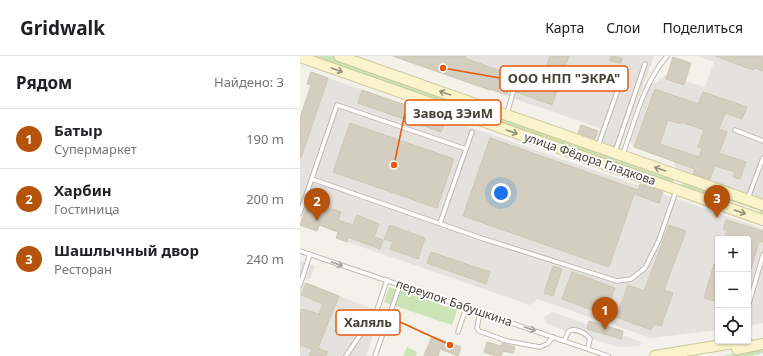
<!DOCTYPE html>
<html lang="ru">
<meta charset="utf-8">
<style>
body{margin:0;font-family:"Noto Sans",sans-serif;background:#f2f2f2;color:#202124}
.controls{position:absolute;right:12px;bottom:12px;display:grid;overflow:hidden;border-radius:4px;box-shadow:0 1px 3px #0004}
.controls button{width:36px;height:36px;display:grid;place-items:center;padding:0;border:0;border-bottom:1px solid #e0e0e0;background:#fff;color:#202124;font:20px sans-serif}
.you{position:absolute;left:201px;top:137px;width:14px;height:14px;margin:-10px;border:3px solid #fff;border-radius:50%;background:#1a73e8;box-shadow:0 0 0 6px #1a73e833}
.badge{display:grid;place-items:center;width:26px;height:26px;border-radius:50%;background:#b45309;color:#fff;font-size:13px;font-weight:700}
.pin{position:absolute;translate:-50% -33px;filter:drop-shadow(0 1px 2px #0008)}
.pin::after{content:'';position:absolute;top:21px;width:14px;height:12px;background:inherit;clip-path:polygon(0 0,100% 0,50% 100%)}
.list{margin:0;padding:0;list-style:none}
h2{display:flex;justify-content:space-between;align-items:center;height:52px;margin:0;padding:0 16px;font-size:17px}
h2 small{font-size:13px;font-weight:400;color:#757577}
.list li{display:grid;grid-template-columns:26px 1fr auto;gap:12px;align-items:center;box-sizing:border-box;height:60px;padding:0 16px;border-top:1px solid #e0e0e0}
.list b{display:block;font-size:15px;white-space:nowrap}
.list p{margin:0;font-size:13px;white-space:nowrap;color:#757577}
.list em{font-size:13px;font-style:normal;color:#757577}
.icon{flex:none;width:22px;height:22px;fill:none;stroke:currentColor;stroke-width:2;stroke-linecap:round;stroke-linejoin:round}
.map{position:relative;flex:none;width:463px;height:300px;overflow:hidden}
header{display:flex;align-items:center;gap:24px;box-sizing:border-box;height:56px;padding:0 20px;background:#fff;border-bottom:1px solid #e0e0e0}
header strong{font-size:19px}
nav{display:flex;gap:22px;margin-inline-start:auto;font-size:14px}
main{display:flex}
aside{flex:1;background:#fff}
.map>svg:first-child{display:block}
.industrial{fill:#e5e2dd}
.green{fill:#cae4b5}
.parking{fill:#e4e3e0}
.building{fill:#d3cebf;stroke:#cec6b3;fill-rule:evenodd}
.lines{fill:none;stroke-linecap:round;stroke-linejoin:round}
.lane-casing{stroke:#beb9ac;stroke-width:5.5}
.secondary-casing{stroke:#cfc69c;stroke-width:12}
.lane{stroke:#fff;stroke-width:3.5}
.secondary{stroke:#faf4cb;stroke-width:10}
.oneway{stroke:#97927a}
.oneway2{stroke:#a2a09c}
.labels{text-anchor:middle;stroke-width:3.5;stroke-linejoin:round;paint-order:stroke}
.street-label{font-size:12px;fill:#464238;stroke:#fff}
.leader{fill:none;stroke:#e8590c;stroke-width:1.5}
.callout-dot{fill:#e8590c;stroke:#fff;stroke-width:1.5}
.callout{fill:#fff;stroke:#e8590c;stroke-width:1.5}
.callout-label{font-size:13px;text-anchor:middle;font-weight:bold;fill:#464238}
</style>
<header>
<strong>Gridwalk</strong>
<nav><a>Карта</a><a>Слои</a><a>Поделиться</a></nav>
</header>
<main>
<aside>
<h2>Рядом<small>Найдено: 3</small></h2>
<ul class="list">
<li><span class="badge">1</span><div><b>Батыр</b><p>Супермаркет</p></div><em>190 m</em></li>
<li><span class="badge">2</span><div><b>Харбин</b><p>Гостиница</p></div><em>200 m</em></li>
<li><span class="badge">3</span><div><b>Шашлычный двор</b><p>Ресторан</p></div><em>240 m</em></li>
</ul>
</aside>
<div class="map">
<svg width="463" height="300" viewBox="0 0 463 300">
<rect width="100%" height="100%" fill="#f3f1e9"/>
<g class="industrial">
<polygon points="90,0 354,0 319,95 295,87 300,72"/>
<polygon points="398,0 463,0 463,144 375,112 374,106 332,90 332,88 330,85 350,29 358,25 365,19 405,31 414,6"/>
<polygon points="11,16 463,173 463,267 448,270 448,183 418,183 418,274 351,282 237,243 230,249 36,182 38,176 20,169 17,175 0,169 3,160 0,159 0,62 11,29 7,28"/>
<polygon points="0,225 81,256 66,300 0,300"/>
</g>
<g class="green">
<polygon points="8,0 33,0 371,118 375,122 372,128"/>
<polygon points="383,126 463,151 463,158 461,159 460,155 413,139 410,143 382,132"/>
<polygon points="89,231 157,254 152,269 84,246"/>
<polygon points="107,291 117,296 116,300 103,300"/>
<polygon points="463,292 463,297 451,300 422,300"/>
</g>
<g class="parking">
<polygon points="0,204 15,210 10,223 0,220"/>
<polygon points="252,256 288,268 287,273 320,283 322,279 341,286 340,290 319,291 268,276 246,267 244,261"/>
</g>
<g class="building">
<polygon points="93,0 166,0 165,2 203,16 202,20 213,23 213,24 210,34 208,33 207,38 190,33 190,34"/>
<polygon points="250,0 269,0 252,49 216,36 221,20 241,27"/>
<polygon points="311,0 322,2 321,7 310,5"/>
<polygon points="415,0 463,0 463,15 454,12 453,14"/>
<polygon points="373,1 391,7 384,29 366,23"/>
<polygon points="11,16 28,22 1,102 0,62 11,29 7,28"/>
<path d="M355,33l43,15 5,-12 44,15 -5,12 -17,-6 -6,16 8,3 -8,21 27,9 -6,17 -7,-2 2,-5 -20,-6 -5,13 -17,-5 2,-5 -61,-22zM368,64l13,4v-2l23,8 -6,17 4,2 -3,8 -39,-13z"/>
<polygon points="62,34 146,63 141,76 58,47"/>
<polygon points="50,67 154,103 137,152 33,116"/>
<polygon points="281,69 298,75 295,83 278,77"/>
<polygon points="190,82 338,134 340,128 363,136 359,147 334,138 309,211 163,160"/>
<polygon points="26,151 41,156 38,164 53,169 57,159 79,168 74,181 83,184 80,193 48,181 47,186 36,182 38,176 19,169 17,175 0,169 6,153 23,159"/>
<polygon points="426,164 463,175 463,186 459,185 449,220 448,219 448,183 424,183 427,174 423,173"/>
<polygon points="90,169 125,182 118,203 90,193 93,186 84,183"/>
<polygon points="369,169 386,175 364,234 373,237 361,270 354,268 351,274 316,261 328,229 344,235"/>
<polygon points="131,196 190,216 186,228 127,207"/>
<polygon points="414,208 418,209 418,246 404,242"/>
<polygon points="253,210 262,213 253,240 244,237"/>
<polygon points="272,216 315,232 305,259 262,243"/>
<polygon points="6,227 39,240 18,292 28,296 26,300 9,300 12,293 0,289 0,259 2,253 19,258 23,248 1,239"/>
<polygon points="289,265 323,275 321,283 287,273"/>
<polygon points="132,280 161,291 158,300 140,293 138,300 124,300"/>
<polygon points="187,286 201,290 202,287 215,291 213,297 203,295 201,300 196,300 184,296"/>
</g>
<g class="lines">
<g class="lane-casing">
<g id="lane">
<polyline points="207,58 216,25 217,16"/>
<polyline points="435,74 463,85"/>
<polyline points="298,90 322,22 308,17"/>
<polyline points="166,93 172,76"/>
<polyline points="315,96 345,8"/>
<path d="M323,98c12,-33 20,-70 44,-98"/>
<polyline points="12,123 181,182 317,225 331,223 345,212 359,184 376,135"/>
<polyline points="448,142 463,102"/>
<polyline points="0,157 37,49 166,93 140,167"/>
<polyline points="0,195 308,300"/>
<polyline points="0,229 10,198"/>
<polyline points="448,251 463,199"/>
<polyline points="180,256 177,272 179,275 207,285 240,291 247,288 253,281"/>
<polyline points="158,276 166,252"/>
<path d="M264,285c2,-3 3,-8 5,-10 6,-4 18,3 21,8l-2,9"/>
<polyline points="46,300 77,254 87,224"/>
<polyline points="75,300 100,229"/>
</g>
</g>
<g class="secondary-casing">
<g id="secondary">
<polyline points="39,0 463,149"/>
<polyline points="0,1 463,164"/>
<polyline points="437,293 463,288"/>
<polyline points="355,300 446,285"/>
</g>
</g>
<use href="#lane" class="lane"/>
<use href="#secondary" class="secondary"/>
</g>
<defs><path id="oneway-shaft" d="M-6 0H5M1.5-3L5.5 0L1.5 3" fill="none" stroke-width="1.6" stroke-linecap="round" stroke-linejoin="round"/></defs>
<g class="oneway">
<use href="#oneway-shaft" transform="translate(37 14) rotate(20)"/>
<use href="#oneway-shaft" transform="translate(145 37) rotate(-161)"/>
<use href="#oneway-shaft" transform="translate(212 76) rotate(19)"/>
<use href="#oneway-shaft" transform="translate(360 113) rotate(-161)"/>
<use href="#oneway-shaft" transform="translate(440 156) rotate(19)"/>
</g>
<g class="oneway2">
<use href="#oneway-shaft" transform="translate(37 208) rotate(19)"/>
<use href="#oneway-shaft" transform="translate(230 273) rotate(19)"/>
</g>
<g class="labels">
<g class="street-label">
<text transform="translate(290 103) rotate(19)" y="4">улица Фёдора Гладкова</text>
<text transform="translate(154 247) rotate(19)" y="4">переулок Бабушкина</text>
</g>
</g>
<path class="leader" d="M143 12L200 22M94 109L105 57M150 289L100 266"/>
<g class="callout-dot">
<circle cx="143" cy="12" r="4"/>
<circle cx="94" cy="109" r="4"/>
<circle cx="150" cy="289" r="4"/>
</g>
<g class="callout">
<rect x="200" y="10" width="128" height="25" rx="4"/>
<rect x="105" y="44" width="96" height="25" rx="4"/>
<rect x="36" y="254" width="64" height="25" rx="4"/>
</g>
<g class="callout-label">
<text x="264" y="27">ООО НПП "ЭКРА"</text>
<text x="153" y="62">Завод ЗЭиМ</text>
<text x="68" y="271">Халяль</text>
</g>
</svg>
<div class="controls">
<button>+</button>
<button>−</button>
<button><svg class="icon" aria-label="locate" viewBox="0 0 24 24"><circle cx="12" cy="12" r="6"/><path d="M12 2v4M12 18v4M2 12h4M18 12h4"/></svg></button>
</div>
<div class="you"></div>
<div class="pin badge" style="left:305px;top:274px">1</div>
<div class="pin badge" style="left:17px;top:165px">2</div>
<div class="pin badge" style="left:417px;top:162px">3</div>
</div>
</main>
